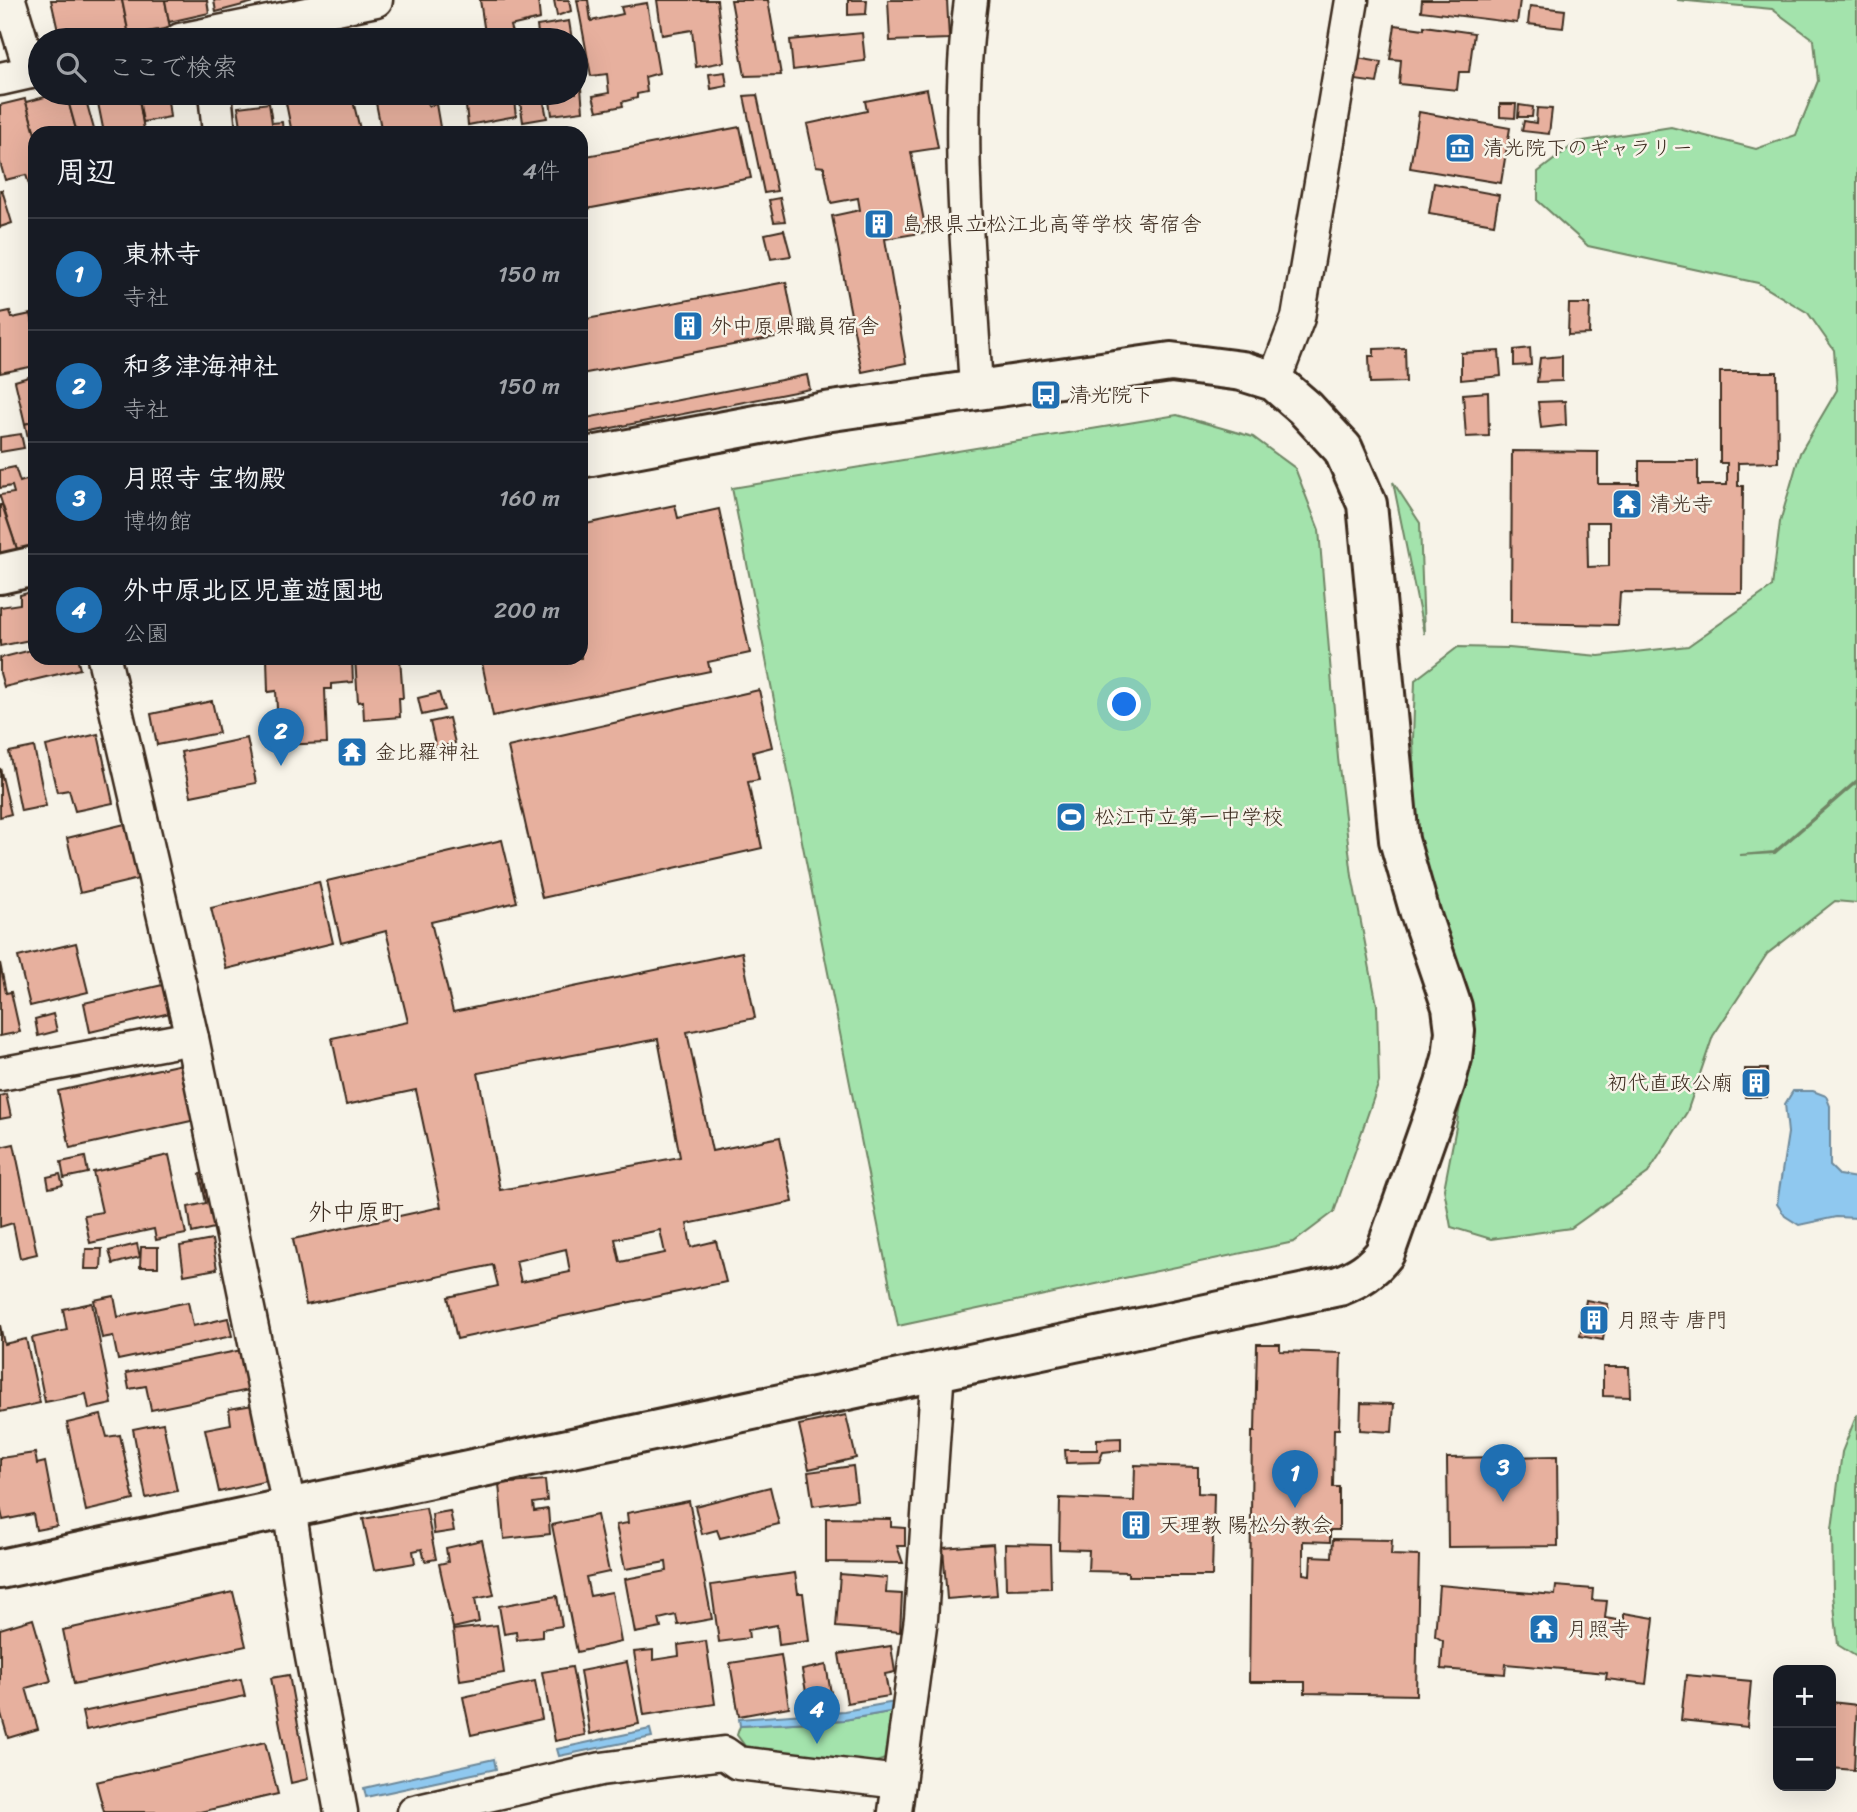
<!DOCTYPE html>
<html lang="ja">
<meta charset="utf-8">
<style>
body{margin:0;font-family:Sriracha,"Klee One",sans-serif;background:#242831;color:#f1f3f6}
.controls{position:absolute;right:21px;bottom:21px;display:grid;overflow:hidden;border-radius:14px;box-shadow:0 7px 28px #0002}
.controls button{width:63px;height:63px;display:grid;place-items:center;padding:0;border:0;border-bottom:2px solid #363941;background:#171b24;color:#f1f3f6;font:35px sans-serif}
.you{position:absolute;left:1125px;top:705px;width:24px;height:24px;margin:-18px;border:5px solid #fff;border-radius:50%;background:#1a73e8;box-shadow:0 0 0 10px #1a73e833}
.badge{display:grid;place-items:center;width:46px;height:46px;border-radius:50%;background:#1f6fb2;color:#fff;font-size:23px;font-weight:700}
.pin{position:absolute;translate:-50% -58px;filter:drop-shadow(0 2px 4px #0008)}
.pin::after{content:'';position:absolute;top:37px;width:24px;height:21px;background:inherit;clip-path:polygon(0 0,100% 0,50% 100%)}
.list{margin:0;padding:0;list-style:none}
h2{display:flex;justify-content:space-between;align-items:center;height:91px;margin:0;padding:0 28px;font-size:30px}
h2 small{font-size:23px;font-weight:400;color:#9ea1a6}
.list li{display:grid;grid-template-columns:46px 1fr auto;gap:21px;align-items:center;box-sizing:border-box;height:112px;padding:0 28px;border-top:2px solid #363941}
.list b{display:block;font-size:26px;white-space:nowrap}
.list p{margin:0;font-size:23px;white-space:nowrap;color:#9ea1a6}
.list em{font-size:23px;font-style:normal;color:#9ea1a6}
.icon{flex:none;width:38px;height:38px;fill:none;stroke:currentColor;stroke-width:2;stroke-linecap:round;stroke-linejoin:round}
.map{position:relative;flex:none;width:1857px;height:1812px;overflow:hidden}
.search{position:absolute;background:#171b24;box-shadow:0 7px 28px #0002;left:28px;top:28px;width:560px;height:77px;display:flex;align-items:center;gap:18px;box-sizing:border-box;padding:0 24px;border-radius:38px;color:#9ea1a6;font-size:26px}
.panel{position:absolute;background:#171b24;box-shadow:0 7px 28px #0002;left:28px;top:126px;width:560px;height:539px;border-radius:21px}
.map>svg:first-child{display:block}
.green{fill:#a3e3ac;stroke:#6f8665;stroke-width:2}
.water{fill:#8fc8ef;stroke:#6d899b;stroke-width:2}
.building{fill:#e7b09e;stroke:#3b2a1e;stroke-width:2;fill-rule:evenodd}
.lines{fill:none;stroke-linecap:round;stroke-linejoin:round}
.minor-casing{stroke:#3b2a1e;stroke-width:37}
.tertiary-casing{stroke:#3b2a1e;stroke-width:44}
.minor{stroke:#f7f3e8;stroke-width:32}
.tertiary{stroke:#f7f3e8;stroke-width:38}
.labels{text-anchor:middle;stroke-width:5;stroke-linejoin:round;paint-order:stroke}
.poi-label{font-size:21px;fill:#3b2a1e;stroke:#f7f3e8;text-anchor:start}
.quarter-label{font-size:24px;fill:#3b2a1e;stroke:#f7f3e8}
</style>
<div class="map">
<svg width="1857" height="1812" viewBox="0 0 1857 1812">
<rect width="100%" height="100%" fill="#f7f3e8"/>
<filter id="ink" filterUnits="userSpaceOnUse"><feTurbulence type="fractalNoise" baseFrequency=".0143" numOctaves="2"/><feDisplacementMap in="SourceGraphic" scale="14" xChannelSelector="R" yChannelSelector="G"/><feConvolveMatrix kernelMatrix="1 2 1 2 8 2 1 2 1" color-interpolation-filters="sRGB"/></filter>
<g filter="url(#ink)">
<g class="green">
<polygon points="1677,0 1857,0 1857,780 1774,852 1740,855 1775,853 1857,782 1857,903 1835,901 1767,954 1713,1036 1687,1112 1648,1173 1571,1228 1491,1239 1451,1227 1444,1189 1473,1039 1464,981 1436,900 1416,823 1413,739 1415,680 1458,647 1509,648 1599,656 1688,646 1772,587 1780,522 1800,453 1837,390 1834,350 1808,313 1758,283 1588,246 1538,201 1538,172 1577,142 1671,127 1756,149 1796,135 1818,81 1814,40 1772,9"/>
<polygon points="1177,415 1253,437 1295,468 1319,530 1338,758 1352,876 1377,1005 1379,1082 1334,1212 1294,1242 898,1326 732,488"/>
<polygon points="1393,482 1420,523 1424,634"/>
<polygon points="1857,1414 1857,1657 1838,1645 1833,1594 1832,1529 1842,1452"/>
<polygon points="895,1711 888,1758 864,1766 750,1753 737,1735 740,1726 844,1720"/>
</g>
<g class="water">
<polygon points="1793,1091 1813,1091 1826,1096 1830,1106 1830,1166 1839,1175 1857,1178 1857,1218 1836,1217 1799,1225 1785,1216 1777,1204 1788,1133 1785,1104"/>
<polygon points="895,1702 895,1711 844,1720 740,1726 739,1719 844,1711"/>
<polygon points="650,1729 652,1737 559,1756 557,1749"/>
<polygon points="494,1759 496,1769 366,1797 364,1788"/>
</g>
<g class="building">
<polygon points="51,0 122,0 129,35 103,40 60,40"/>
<polygon points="122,0 165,0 170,28 129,35"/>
<polygon points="165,0 207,0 209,13 169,22"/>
<polygon points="214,0 262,0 216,12"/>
<polygon points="480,0 538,0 540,19 510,26 513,36 486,40"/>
<polygon points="554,0 569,0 571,11 557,16"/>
<polygon points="577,0 588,0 591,21 623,14 621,7 647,3 659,73 645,77 647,92 637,94 637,98 622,102 623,106 597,111 593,96 609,93 607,74 591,76"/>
<polygon points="657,0 717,0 724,62 696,67 692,30 662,35"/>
<polygon points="731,0 768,0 781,75 745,76"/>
<polygon points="848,0 867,0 866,14 848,15"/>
<polygon points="888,0 947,0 949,39 890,41"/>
<polygon points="1422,0 1520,0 1517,23 1421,11"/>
<polygon points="1530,6 1565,10 1563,28 1528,24"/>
<polygon points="569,21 572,40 539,40 537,26"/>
<polygon points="1395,25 1424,29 1424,26 1474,33 1469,72 1459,72 1457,90 1399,84 1401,60 1390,59"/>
<polygon points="862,33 865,61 793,70 790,40"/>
<polygon points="1351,57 1381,62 1377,83 1348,79"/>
<polygon points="725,72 727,86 711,89 709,74"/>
<polygon points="581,88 583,111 552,115 549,94 576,93 576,89"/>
<polygon points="927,89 938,148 911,152 926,232 885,239 906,363 862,372 832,216 860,210 858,198 831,203 824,167 816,166 807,124 867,111 865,101"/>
<polygon points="60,93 66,93 77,133 35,134 26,102"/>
<polygon points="66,93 84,93 95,133 77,133"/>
<polygon points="96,93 138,93 144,130 129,133 104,133"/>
<polygon points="138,93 167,93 170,117 143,122"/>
<polygon points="284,93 351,93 361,133 292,133"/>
<polygon points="374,93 426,93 428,106 436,104 441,133 382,133"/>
<polygon points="458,93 513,93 516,116 468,125 465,97 458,97"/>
<polygon points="529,93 542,93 547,118 523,122 519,95"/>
<polygon points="757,95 777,191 764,193 744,96"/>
<polygon points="25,99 35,134 35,202 26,175 5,180 0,162 0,105"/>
<polygon points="269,103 272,123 282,122 283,133 238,133 238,127 241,126 238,107"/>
<polygon points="1500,104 1516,104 1515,118 1500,117"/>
<polygon points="1519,105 1533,107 1532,117 1518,117"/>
<polygon points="1537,108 1552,109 1549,134 1522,131 1524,121 1536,123"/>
<polygon points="1419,112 1510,128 1501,183 1410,168"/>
<polygon points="740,127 751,178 581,210 581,157"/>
<polygon points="1434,183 1499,195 1494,224 1429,213"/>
<polygon points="0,190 2,190 12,223 0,227"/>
<polygon points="780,198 785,221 774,222 769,200"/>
<polygon points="784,230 791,256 771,259 765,234"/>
<polygon points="786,282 796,333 581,374 581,320"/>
<polygon points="1569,304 1590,304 1589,334 1568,335"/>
<polygon points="10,311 12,318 31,314 35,334 35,366 0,373 0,313"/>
<polygon points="1405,348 1406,382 1370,383 1369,356 1374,356 1374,349"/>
<polygon points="1530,348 1531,365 1514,366 1514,350"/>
<polygon points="1499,351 1501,376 1461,380 1461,353"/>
<polygon points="1562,356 1562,381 1537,382 1540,358"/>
<path d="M1720,372h57l1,90 -40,1v23h5l-1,107 -122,-1 -2,33 -107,-2 1,-172 86,1v32h41v-23h59v24h29v-22h-7zM1587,522h22v44l-21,1z"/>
<polygon points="35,375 35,421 25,424 15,381"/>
<polygon points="807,375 810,389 581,434 581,419"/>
<polygon points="1488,392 1489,436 1466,437 1463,394"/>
<polygon points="1565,401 1566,425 1541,428 1538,402"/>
<polygon points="35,421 35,470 25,424"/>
<polygon points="21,434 24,448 0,452 0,437"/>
<polygon points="15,467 20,482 35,477 35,548 18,552 0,497 0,495 14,493 12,486 0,488 0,470"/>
<polygon points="0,505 2,505 18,552 0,556"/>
<polygon points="675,505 678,518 719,509 750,653 708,662 710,671 493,716 481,658 581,658 581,525"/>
<polygon points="35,591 35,639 0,646 0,607 20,604 20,595"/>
<polygon points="35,649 35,658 77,658 80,669 4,687 0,673 0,658"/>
<polygon points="267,658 352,658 353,682 331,684 331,689 325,689 327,743 279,745 276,691 268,692"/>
<polygon points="355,658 400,658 403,698 399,698 400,717 364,720 363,701 358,702"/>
<polygon points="759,690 772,747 753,752 759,780 748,782 762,848 542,898 508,747"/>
<polygon points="439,693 444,710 422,715 418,698"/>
<polygon points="212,701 219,733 157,745 151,714"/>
<polygon points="449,718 455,743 436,748 430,722"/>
<polygon points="98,734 113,803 75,811 69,790 57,792 46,746"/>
<polygon points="247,738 256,783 191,796 181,752"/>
<polygon points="34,747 46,806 21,811 9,752"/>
<polygon points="0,768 11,814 0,817"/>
<polygon points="125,824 138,879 80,893 67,838"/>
<path d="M502,840l15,62 -86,20 22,90 289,-60 13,66 -68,14 25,119 68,-14 13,65 -106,22 4,23 25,-6 10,41 -124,26 -145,31 -9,-42 50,-11 -5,-21 -187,40 -13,-66 148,-32 -25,-117 -70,15 -14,-67 76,-16 -22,-91 -45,12 -14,-62zM658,1039l22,118 -180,33 -22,-117zM660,1230l5,23 -45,9 -5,-23zM566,1249l4,23 -49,10 -5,-21z"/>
<polygon points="319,882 333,943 226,969 211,908"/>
<polygon points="76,943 88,992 30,1006 18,957"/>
<polygon points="0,963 6,993 11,992 20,1032 0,1036"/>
<polygon points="167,984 174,1012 90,1032 84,1003"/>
<polygon points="53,1014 57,1031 38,1036 35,1019"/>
<polygon points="182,1064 200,1119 70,1148 58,1091"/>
<rect x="1745" y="1069" width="22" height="28"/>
<polygon points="6,1094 11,1117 0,1119 0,1096"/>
<polygon points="14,1144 37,1254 20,1258 13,1223 0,1227 0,1147"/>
<polygon points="169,1155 186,1234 156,1240 154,1229 90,1243 84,1215 102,1212 93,1172"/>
<polygon points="85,1157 88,1173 64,1178 61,1162"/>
<polygon points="213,1171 223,1226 192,1233 188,1207 206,1203 200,1174"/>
<polygon points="60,1174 63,1185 49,1188 47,1177"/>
<polygon points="212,1240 217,1269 184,1275 180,1246"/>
<polygon points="137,1244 140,1257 113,1264 109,1251"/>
<polygon points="141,1247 158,1247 158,1267 140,1267"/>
<polygon points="86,1249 102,1249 101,1269 85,1269"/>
<polygon points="114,1296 118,1317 188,1302 193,1326 228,1318 232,1336 118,1360 113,1336 102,1338 94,1300"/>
<polygon points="1586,1300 1608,1304 1603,1340 1580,1336"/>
<polygon points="92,1303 112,1404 89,1409 86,1394 45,1402 32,1338 67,1330 63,1309"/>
<polygon points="0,1325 4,1344 26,1339 40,1403 0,1412"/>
<polygon points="1257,1344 1280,1344 1280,1351 1341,1353 1339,1429 1334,1429 1333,1487 1339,1487 1339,1530 1330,1530 1330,1542 1303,1541 1303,1574 1310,1575 1311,1556 1332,1557 1333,1539 1392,1540 1391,1555 1419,1556 1416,1695 1305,1693 1305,1682 1249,1682 1252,1432 1255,1432"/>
<polygon points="247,1349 254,1389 151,1410 146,1386 129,1389 126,1373"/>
<polygon points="1603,1367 1629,1367 1630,1397 1603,1396"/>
<polygon points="1361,1403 1394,1404 1392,1432 1360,1430"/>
<polygon points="259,1404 276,1479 219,1492 205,1429 231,1424 229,1409"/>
<polygon points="101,1415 107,1437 120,1435 134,1500 86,1511 67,1423"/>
<polygon points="846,1415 856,1458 809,1469 799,1425"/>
<polygon points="163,1423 177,1491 146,1498 133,1429"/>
<polygon points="1121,1438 1121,1450 1103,1452 1099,1462 1066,1463 1065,1450 1097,1450 1097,1439"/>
<polygon points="35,1453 37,1464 45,1462 57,1526 36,1530 33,1514 3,1520 0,1507 0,1458"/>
<polygon points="1557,1456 1558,1546 1448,1547 1447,1458"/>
<polygon points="1135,1465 1198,1467 1198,1493 1214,1494 1212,1576 1128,1576 1128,1572 1088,1571 1089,1550 1059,1549 1060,1498 1134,1501"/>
<polygon points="853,1466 857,1500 813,1506 808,1472"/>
<polygon points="545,1480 547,1501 533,1503 534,1511 548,1509 550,1534 504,1539 499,1484"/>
<polygon points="770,1487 779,1524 720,1538 717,1530 702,1534 695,1506"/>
<polygon points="689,1501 712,1619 678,1625 676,1615 659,1619 661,1628 635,1633 625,1579 667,1571 666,1562 625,1569 616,1525 628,1523 627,1513"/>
<polygon points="426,1508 436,1559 425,1561 422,1549 413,1551 415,1563 374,1570 363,1519"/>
<polygon points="450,1511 454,1531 434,1534 432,1514"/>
<polygon points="597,1515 609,1572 586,1577 590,1596 612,1592 621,1642 577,1652 552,1525"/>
<polygon points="826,1518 891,1519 891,1527 905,1528 905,1546 897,1546 903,1563 826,1562"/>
<polygon points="482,1540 494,1595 475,1599 479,1622 453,1628 439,1564 448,1562 446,1548"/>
<polygon points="993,1544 997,1595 947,1599 943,1548"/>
<polygon points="1005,1544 1050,1545 1051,1588 1006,1589"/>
<polygon points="795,1573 798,1593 803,1593 809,1641 779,1645 777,1625 748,1630 749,1638 719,1642 711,1585"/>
<polygon points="840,1574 887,1578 886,1593 902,1594 900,1632 836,1627"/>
<polygon points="1439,1585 1555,1595 1556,1586 1593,1589 1592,1600 1607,1601 1605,1618 1624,1621 1624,1613 1654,1618 1646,1684 1606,1679 1607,1673 1506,1664 1505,1674 1441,1669 1443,1641 1435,1636"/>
<polygon points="233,1592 246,1646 74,1684 63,1630"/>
<polygon points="557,1596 562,1626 542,1629 542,1637 517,1640 516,1632 504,1634 499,1606"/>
<polygon points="33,1619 51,1681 26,1688 38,1729 8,1738 0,1710 0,1629"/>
<polygon points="497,1625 504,1673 460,1680 453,1630"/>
<polygon points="706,1641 715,1704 644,1715 634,1652 653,1650 653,1660 679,1656 678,1645"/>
<polygon points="891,1646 895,1672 885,1674 889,1696 847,1703 839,1654"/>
<polygon points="781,1655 789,1707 739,1716 730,1663"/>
<polygon points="627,1662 639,1724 590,1734 580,1671"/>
<polygon points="826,1665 833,1704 809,1708 802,1670"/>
<polygon points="572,1667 585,1735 555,1741 542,1672"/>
<polygon points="289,1675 308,1779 291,1783 271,1678"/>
<polygon points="1686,1675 1751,1681 1747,1727 1681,1720"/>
<polygon points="241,1679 245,1696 86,1730 82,1712"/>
<polygon points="535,1681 542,1719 471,1735 463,1697"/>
<polygon points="1831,1702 1857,1705 1854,1770 1831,1768"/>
<polygon points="265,1742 278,1794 200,1812 104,1812 96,1782"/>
</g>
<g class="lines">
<g class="minor-casing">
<g id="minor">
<polyline points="9,0 31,72"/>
<path d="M971,0c-17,129 -2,260 5,389"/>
<polyline points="180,40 376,0"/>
<polyline points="0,79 40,70"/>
<polyline points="215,93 219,133"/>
<polyline points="1274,381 1298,318 1352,0"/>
<polyline points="104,658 192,1038 289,1507 310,1646 341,1812"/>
<polyline points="0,1074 192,1038"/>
<polyline points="414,1812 601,1769 724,1753 738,1763 899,1782"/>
<polyline points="895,1812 921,1618 938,1369"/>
</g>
</g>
<g class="tertiary-casing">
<g id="tertiary">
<polyline points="0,574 35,566"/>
<path d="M0,1569l1339,-283c20,-8 33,-16 46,-33l60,-169 7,-26 3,-27 -3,-24 -32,-94 -21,-73 -32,-336 -24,-55 -38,-41 -31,-27 -32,-10 -71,-9 -346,50 -244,46"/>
</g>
</g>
<use href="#minor" class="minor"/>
<use href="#tertiary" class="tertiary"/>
</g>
</g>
<defs>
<g id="museum-square" transform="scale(1.575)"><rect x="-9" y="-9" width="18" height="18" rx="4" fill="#1f6fb2" stroke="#f7f3e8"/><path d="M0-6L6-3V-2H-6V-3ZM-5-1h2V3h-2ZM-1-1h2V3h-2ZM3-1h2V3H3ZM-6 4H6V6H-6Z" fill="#fff"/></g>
<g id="building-square" transform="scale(1.575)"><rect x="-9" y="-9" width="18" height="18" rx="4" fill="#1f6fb2" stroke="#f7f3e8"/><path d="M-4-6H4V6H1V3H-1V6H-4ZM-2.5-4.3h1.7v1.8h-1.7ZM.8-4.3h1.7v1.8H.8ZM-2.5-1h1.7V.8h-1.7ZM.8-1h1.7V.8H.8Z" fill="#fff"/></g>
<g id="bus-square" transform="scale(1.575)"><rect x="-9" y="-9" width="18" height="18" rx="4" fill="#1f6fb2" stroke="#f7f3e8"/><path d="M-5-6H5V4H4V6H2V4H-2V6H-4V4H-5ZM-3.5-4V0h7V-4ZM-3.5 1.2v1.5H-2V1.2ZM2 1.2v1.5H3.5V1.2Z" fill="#fff"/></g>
<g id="temple-square" transform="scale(1.575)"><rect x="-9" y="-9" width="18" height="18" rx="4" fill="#1f6fb2" stroke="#f7f3e8"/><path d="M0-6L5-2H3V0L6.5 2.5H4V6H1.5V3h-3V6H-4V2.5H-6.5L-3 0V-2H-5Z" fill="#fff"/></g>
<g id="stadium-square" transform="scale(1.575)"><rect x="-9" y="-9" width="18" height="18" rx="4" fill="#1f6fb2" stroke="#f7f3e8"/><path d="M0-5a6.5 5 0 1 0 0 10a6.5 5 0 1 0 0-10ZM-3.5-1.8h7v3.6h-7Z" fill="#fff"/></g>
</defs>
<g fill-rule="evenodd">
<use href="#museum-square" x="1460" y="148"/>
<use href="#building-square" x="879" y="224"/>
<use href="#building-square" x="688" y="326"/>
<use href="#bus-square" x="1046" y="395"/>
<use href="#temple-square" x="1627" y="504"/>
<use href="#temple-square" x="352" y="752"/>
<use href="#stadium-square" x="1071" y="817"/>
<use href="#building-square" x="1756" y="1083"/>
<use href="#building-square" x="1594" y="1320"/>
<use href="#building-square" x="1136" y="1525"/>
<use href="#temple-square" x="1544" y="1629"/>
</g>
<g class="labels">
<g class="poi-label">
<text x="1483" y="155">清光院下のギャラリー</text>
<text x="902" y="231">島根県立松江北高等学校 寄宿舎</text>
<text x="711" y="333">外中原県職員宿舎</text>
<text x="1069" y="402">清光院下</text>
<text x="1650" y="511">清光寺</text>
<text x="375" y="759">金比羅神社</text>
<text x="1094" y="824">松江市立第一中学校</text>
<text x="1733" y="1090" text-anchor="end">初代直政公廟</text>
<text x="1617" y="1327">月照寺 唐門</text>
<text x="1159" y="1532">天理教 陽松分教会</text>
<text x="1567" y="1636">月照寺</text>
</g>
<g class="quarter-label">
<text x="356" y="1220">外中原町</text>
</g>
</g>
</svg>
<div class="controls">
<button>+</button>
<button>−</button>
</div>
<div class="you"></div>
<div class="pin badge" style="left:1295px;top:1508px">1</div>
<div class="pin badge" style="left:281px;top:766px">2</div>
<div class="pin badge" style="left:1503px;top:1502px">3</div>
<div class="pin badge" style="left:817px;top:1744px">4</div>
<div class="search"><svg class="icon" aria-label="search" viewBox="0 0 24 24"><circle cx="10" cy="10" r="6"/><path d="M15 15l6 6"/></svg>ここで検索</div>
<section class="panel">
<h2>周辺<small>4件</small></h2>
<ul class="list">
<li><span class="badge">1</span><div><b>東林寺</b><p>寺社</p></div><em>150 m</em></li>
<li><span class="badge">2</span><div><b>和多津海神社</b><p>寺社</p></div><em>150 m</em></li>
<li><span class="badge">3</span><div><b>月照寺 宝物殿</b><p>博物館</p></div><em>160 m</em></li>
<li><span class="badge">4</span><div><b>外中原北区児童遊園地</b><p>公園</p></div><em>200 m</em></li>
</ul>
</section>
</div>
